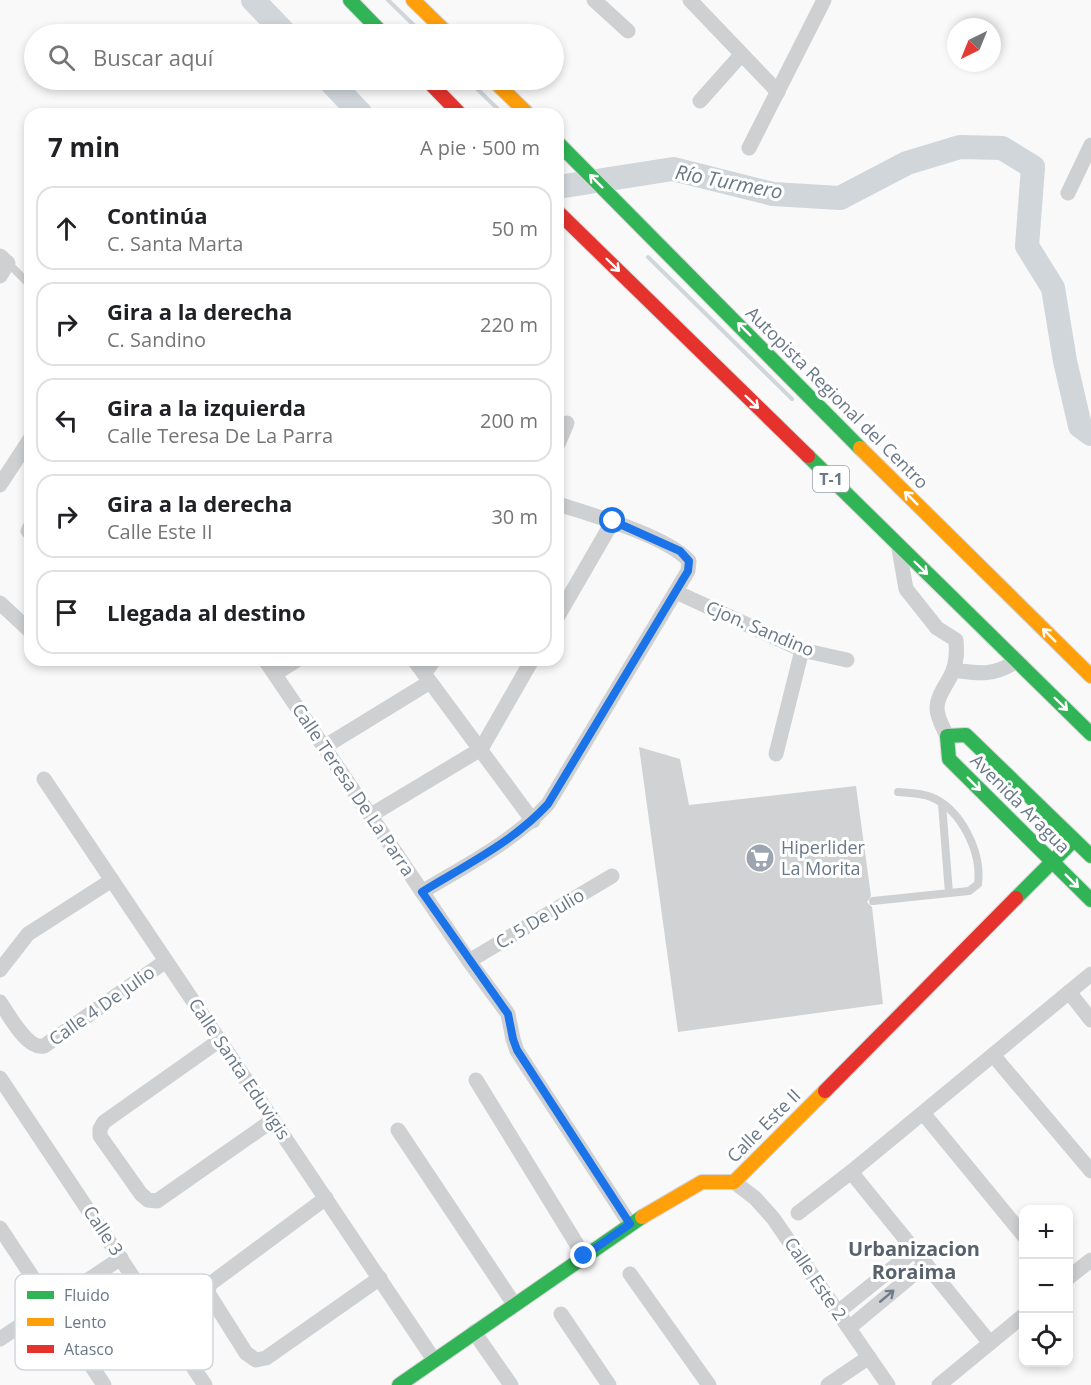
<!DOCTYPE html>
<html lang="es">
<meta charset="utf-8">
<style>
body{margin:0;font-family:"Open Sans",sans-serif;background:#f2f2f2;color:#202124}
.controls{position:absolute;right:18px;bottom:18px;display:grid;overflow:hidden;border-radius:12px;box-shadow:0 3px 9px #0003}
.controls button{width:54px;height:54px;display:grid;place-items:center;padding:0;border:0;border-bottom:2px solid #e0e0e0;background:#fff;color:#202124;font:30px sans-serif}
.compass{position:absolute;left:947px;top:18px;width:54px;height:54px;border-radius:50%;background:#fff;box-shadow:0 3px 9px #0003;rotate:223deg}
.stop{position:absolute;width:18px;height:18px;margin:-14px;border:4px solid #1a73e8;border-radius:50%;background:#fff}
.stop.end{background:#1a73e8;border-color:#fff;box-shadow:0 2px 6px #0008}
.list{margin:0;padding:0;list-style:none}
h2{display:flex;justify-content:space-between;align-items:center;height:78px;margin:0;padding:0 24px;font-size:26px}
h2 small{font-size:20px;font-weight:400;color:#757577}
.list li{display:grid;grid-template-columns:39px 1fr auto;gap:18px;align-items:center;box-sizing:border-box;height:84px;margin:0 12px 12px;padding:0 12px;border:2px solid #e0e0e0;border-radius:18px}
.list b{display:block;font-size:22px;white-space:nowrap}
.list p{margin:0;font-size:20px;white-space:nowrap;color:#757577}
.list em{font-size:20px;font-style:normal;color:#757577}
.icon{flex:none;width:33px;height:33px;fill:none;stroke:currentColor;stroke-width:2;stroke-linecap:round;stroke-linejoin:round}
.map{position:relative;flex:none;width:1091px;height:1385px;overflow:hidden}
.search{position:absolute;background:#fff;box-shadow:0 3px 9px #0003;left:24px;top:24px;width:540px;height:66px;display:flex;align-items:center;gap:15px;box-sizing:border-box;padding:0 21px;border-radius:33px;color:#757577;font-size:22px}
.panel{position:absolute;background:#fff;box-shadow:0 3px 9px #0003;left:24px;top:108px;width:540px;height:558px;border-radius:18px}
.map>svg:first-child{display:block}
.lines{fill:none;stroke-linecap:round;stroke-linejoin:round}
.stream{stroke:#d0d6da;stroke-width:4}
.river{stroke:#d0d6da;stroke-width:24}
.building{fill:#d0d2d3}
.fast-casing{stroke:#d5d6d7;stroke-width:16}
.slow-casing{stroke:#d5d6d7;stroke-width:16}
.jam-casing{stroke:#d5d6d7;stroke-width:16}
.lane{stroke:#cfd0d2;stroke-width:8}
.street{stroke:#cfd0d2;stroke-width:15}
.fast{stroke:#30b455;stroke-width:14}
.slow{stroke:#ff9f0a;stroke-width:14}
.jam{stroke:#e5322d;stroke-width:14}
.oneway{stroke:#fff}
.oneway2{stroke:#6f7c8c}
.route{stroke:#1a73e8;stroke-width:8}
.labels{text-anchor:middle;stroke-width:6;stroke-linejoin:round;paint-order:stroke}
.shield{fill:#fff;stroke:#97a0ac;stroke-width:1.5}
.shield-label{font-size:16px;font-weight:bold;fill:#6a7888}
.street-label{font-size:18px;fill:#6a7888;stroke:#fff}
.poi-label{font-size:18px;fill:#6a7888;stroke:#fff;text-anchor:start}
.water-label{font-size:20px;font-style:italic;fill:#667883;stroke:#fff}
.neighbourhood-label{font-size:20px;font-weight:bold;fill:#58626d;stroke:#fff}
.key{fill:#fff;stroke:#d2d6db;stroke-width:1.5}
.key-label{font-size:16px;fill:#6a7888}
</style>
<div class="map">
<svg width="1091" height="1385" viewBox="0 0 1091 1385">
<rect width="100%" height="100%" fill="#f9f9f9"/>
<g class="lines">
<g class="stream">
<polyline points="388,0 423,34"/>
<polyline points="468,80 503,114"/>
<polyline points="648,257 792,399"/>
</g>
<g class="river">
<polyline points="253,0 286,34"/>
<polyline points="329,80 361,114"/>
<polyline points="558,187 673,169 773,194 840,198 907,163 960,147 1002,148 1033,167 1027,246 1053,288 1065,361 1080,426 1091,434"/>
</g>
</g>
<polygon class="building" points="639,747 680,759 689,805 856,786 871,896 867,902 872,907 883,1004 678,1032"/>
<g class="lines">
<g class="fast-casing">
<g id="fast">
<polyline points="350,0 383,34"/>
<polyline points="558,143 860,448"/>
<polyline points="808,456 1091,734"/>
<polyline points="1091,856 966,735 947,736 949,759 1091,900"/>
<polyline points="1016,898 1074,840"/>
<polyline points="399,1385 642,1217"/>
</g>
</g>
<g class="slow-casing">
<g id="slow">
<polyline points="413,0 448,34"/>
<polyline points="493,80 528,114"/>
<polyline points="860,448 1091,676"/>
<polyline points="642,1217 702,1182 734,1182 825,1091"/>
</g>
</g>
<g class="jam-casing">
<g id="jam">
<polyline points="427,80 460,114"/>
<polyline points="558,212 808,456"/>
<polyline points="825,1091 1016,898"/>
</g>
</g>
<g class="lane">
<polyline points="8,263 30,285"/>
<polyline points="942,804 949,893"/>
<path d="M873,901l96,-10 9,-7c4,-32 -17,-75 -47,-87 -10,-4 -21,-4 -33,-5"/>
</g>
<g class="street">
<polyline points="594,0 628,31"/>
<polyline points="690,0 778,92"/>
<polyline points="700,101 741,55"/>
<polyline points="749,148 824,0"/>
<polyline points="1068,193 1091,145"/>
<polyline points="0,256 8,263 0,276"/>
<polyline points="558,444 567,423"/>
<polyline points="0,485 30,439"/>
<polyline points="28,531 30,527"/>
<path d="M899,549l7,40 31,39 19,12c1,12 1,22 -4,33 -5,12 -15,22 -15,35 0,10 6,19 10,28"/>
<polyline points="676,592 802,650 847,660"/>
<polyline points="0,603 30,631"/>
<polyline points="558,616 613,521"/>
<polyline points="265,660 469,961 508,1014 513,1039 517,1051 630,1224"/>
<polyline points="414,660 533,821"/>
<path d="M954,670c26,4 39,6 63,-9"/>
<polyline points="275,674 297,660"/>
<polyline points="424,674 434,660"/>
<polyline points="324,747 430,682"/>
<polyline points="776,754 802,650"/>
<polyline points="44,779 434,1360"/>
<polyline points="371,815 481,749 532,660"/>
<path d="M422,892c44,-27 91,-50 126,-88l140,-233 1,-10c-22,-25 -97,-46 -131,-57"/>
<polyline points="469,961 612,876"/>
<polyline points="0,970 28,934 112,880"/>
<polyline points="1069,992 1091,1020"/>
<path d="M0,1002c9,13 27,48 44,44l122,-85"/>
<polyline points="220,1040 104,1122 100,1129 100,1136 141,1194 148,1200 157,1201 273,1120"/>
<polyline points="993,1055 1091,1171"/>
<polyline points="0,1078 205,1385"/>
<polyline points="476,1080 584,1256"/>
<polyline points="923,1113 1024,1236"/>
<polyline points="398,1130 514,1304"/>
<polyline points="851,1172 990,1343"/>
<polyline points="734,1182 755,1198 773,1218 888,1385"/>
<polyline points="326,1198 210,1284 208,1292 210,1296 246,1353 256,1360 266,1358 380,1278"/>
<polyline points="798,1213 851,1172 1091,974"/>
<polyline points="0,1228 104,1385"/>
<polyline points="630,1274 709,1385"/>
<polyline points="1068,1278 1091,1260"/>
<polyline points="838,1312 915,1250"/>
<polyline points="561,1314 609,1385"/>
<polyline points="849,1328 926,1264"/>
<polyline points="474,1332 511,1385"/>
<polyline points="0,1339 121,1258"/>
<polyline points="828,1385 869,1357"/>
<polyline points="939,1385 1024,1315"/>
</g>
<use href="#fast" class="fast"/>
<use href="#slow" class="slow"/>
<use href="#jam" class="jam"/>
</g>
<defs><path id="oneway-shaft" d="M-6 0H5M1.5-3L5.5 0L1.5 3" fill="none" stroke-width="1.6" stroke-linecap="round" stroke-linejoin="round" transform="scale(1.5)"/></defs>
<g class="oneway">
<use href="#oneway-shaft" transform="translate(596 181) rotate(-135)"/>
<use href="#oneway-shaft" transform="translate(613 265) rotate(44)"/>
<use href="#oneway-shaft" transform="translate(744 329) rotate(-135)"/>
<use href="#oneway-shaft" transform="translate(752 402) rotate(44)"/>
<use href="#oneway-shaft" transform="translate(911 498) rotate(-135)"/>
<use href="#oneway-shaft" transform="translate(921 568) rotate(44)"/>
<use href="#oneway-shaft" transform="translate(1049 635) rotate(-135)"/>
<use href="#oneway-shaft" transform="translate(1061 704) rotate(44)"/>
<use href="#oneway-shaft" transform="translate(974 784) rotate(45)"/>
<use href="#oneway-shaft" transform="translate(1072 881) rotate(45)"/>
</g>
<use class="oneway2" href="#oneway-shaft" transform="translate(887 1296) rotate(-40)"/>
<g class="lines">
<path class="route" d="M584,1256l46,-32 -113,-174 -4,-11 -5,-25 -86,-122c44,-27 91,-50 126,-88l140,-233 1,-10 -9,-10 -67,-30"/>
</g>
<defs>
<g id="supermarket-disc" transform="scale(1.5)"><circle r="9.5" fill="#9ca5b0" stroke="#fff"/><path d="M-6-5.5h2.5l.6 2H6L4.5 2H-2.5L-4.4-4H-6ZM-1.5 3.2a1.3 1.3 0 1 0 .1 0ZM3 3.2a1.3 1.3 0 1 0 .1 0Z" fill="#fff"/></g>
</defs>
<g fill-rule="evenodd">
<use href="#supermarket-disc" x="760" y="858"/>
</g>
<g class="labels">
<rect class="shield" x="813" y="466" width="36" height="26" rx="4.5"/>
<g class="shield-label">
<text x="831" y="485">T-1</text>
</g>
<g class="street-label">
<text transform="translate(837 398) rotate(45)" y="6">Autopista Regional del Centro</text>
<text transform="translate(760 629) rotate(23)" y="6">Cjon. Sandino</text>
<text transform="translate(353 790) rotate(56)" y="6">Calle Teresa De La Parra</text>
<text transform="translate(1020 804) rotate(45)" y="6">Avenida Aragua</text>
<text transform="translate(540 919) rotate(-31)" y="6">C. 5 De Julio</text>
<text transform="translate(102 1006) rotate(-35)" y="6">Calle 4 De Julio</text>
<text transform="translate(239 1069) rotate(56)" y="6">Calle Santa Eduvigis</text>
<text transform="translate(764 1126) rotate(-45)" y="6">Calle Este II</text>
<text transform="translate(103 1231) rotate(56)" y="6">Calle 3</text>
<text transform="translate(815 1279) rotate(56)" y="6">Calle Este 2</text>
</g>
<g class="poi-label">
<text x="781" y="854">Hiperlider<tspan x="781" dy="21">La Morita</tspan></text>
</g>
<g class="water-label">
<text transform="translate(729 182) rotate(11)" y="7">Río Turmero</text>
</g>
<g class="neighbourhood-label">
<text x="914" y="1256">Urbanizacion<tspan x="914" dy="23">Roraima</tspan></text>
</g>
</g>
<rect x="15" y="1274" width="198" height="96" rx="9" class="key"/>
<rect x="27" y="1291" width="27" height="8" fill="#30b455"/>
<rect x="27" y="1318" width="27" height="8" fill="#ff9f0a"/>
<rect x="27" y="1345" width="27" height="8" fill="#e5322d"/>
<g class="key-label">
<text x="64" y="1301">Fluido</text>
<text x="64" y="1328">Lento</text>
<text x="64" y="1355">Atasco</text>
</g>
</svg>
<div class="controls">
<button>+</button>
<button>−</button>
<button><svg class="icon" aria-label="locate" viewBox="0 0 24 24"><circle cx="12" cy="12" r="6"/><path d="M12 2v4M12 18v4M2 12h4M18 12h4"/></svg></button>
</div>
<svg class="compass" viewBox="-18 -18 36 36"><path d="M0-13l5 13h-10z" fill="#e53935"/><path d="M0 13l5-13h-10z" fill="#757577"/></svg>
<div class="stop" style="left:613px;top:521px"></div>
<div class="stop end" style="left:584px;top:1256px"></div>
<div class="search"><svg class="icon" aria-label="search" viewBox="0 0 24 24"><circle cx="10" cy="10" r="6"/><path d="M15 15l6 6"/></svg>Buscar aquí</div>
<section class="panel">
<h2>7 min<small>A pie · 500 m</small></h2>
<ul class="list">
<li><svg class="icon" aria-label="ahead" viewBox="0 0 24 24"><path d="M12 20V5M6 11l6-6 6 6"/></svg><div><b>Continúa</b><p>C. Santa Marta</p></div><em>50 m</em></li>
<li><svg class="icon" aria-label="right" viewBox="0 0 24 24"><path d="M7 20v-9h11M14 6l5 5-5 5"/></svg><div><b>Gira a la derecha</b><p>C. Sandino</p></div><em>220 m</em></li>
<li><svg class="icon" aria-label="left" viewBox="0 0 24 24"><path d="M17 20v-9H6M10 6l-5 5 5 5"/></svg><div><b>Gira a la izquierda</b><p>Calle Teresa De La Parra</p></div><em>200 m</em></li>
<li><svg class="icon" aria-label="right" viewBox="0 0 24 24"><path d="M7 20v-9h11M14 6l5 5-5 5"/></svg><div><b>Gira a la derecha</b><p>Calle Este II</p></div><em>30 m</em></li>
<li><svg class="icon" aria-label="arrive" viewBox="0 0 24 24"><path d="M6 21V4h12l-3 4 3 4H6"/></svg><div><b>Llegada al destino</b></div></li>
</ul>
</section>
</div>
